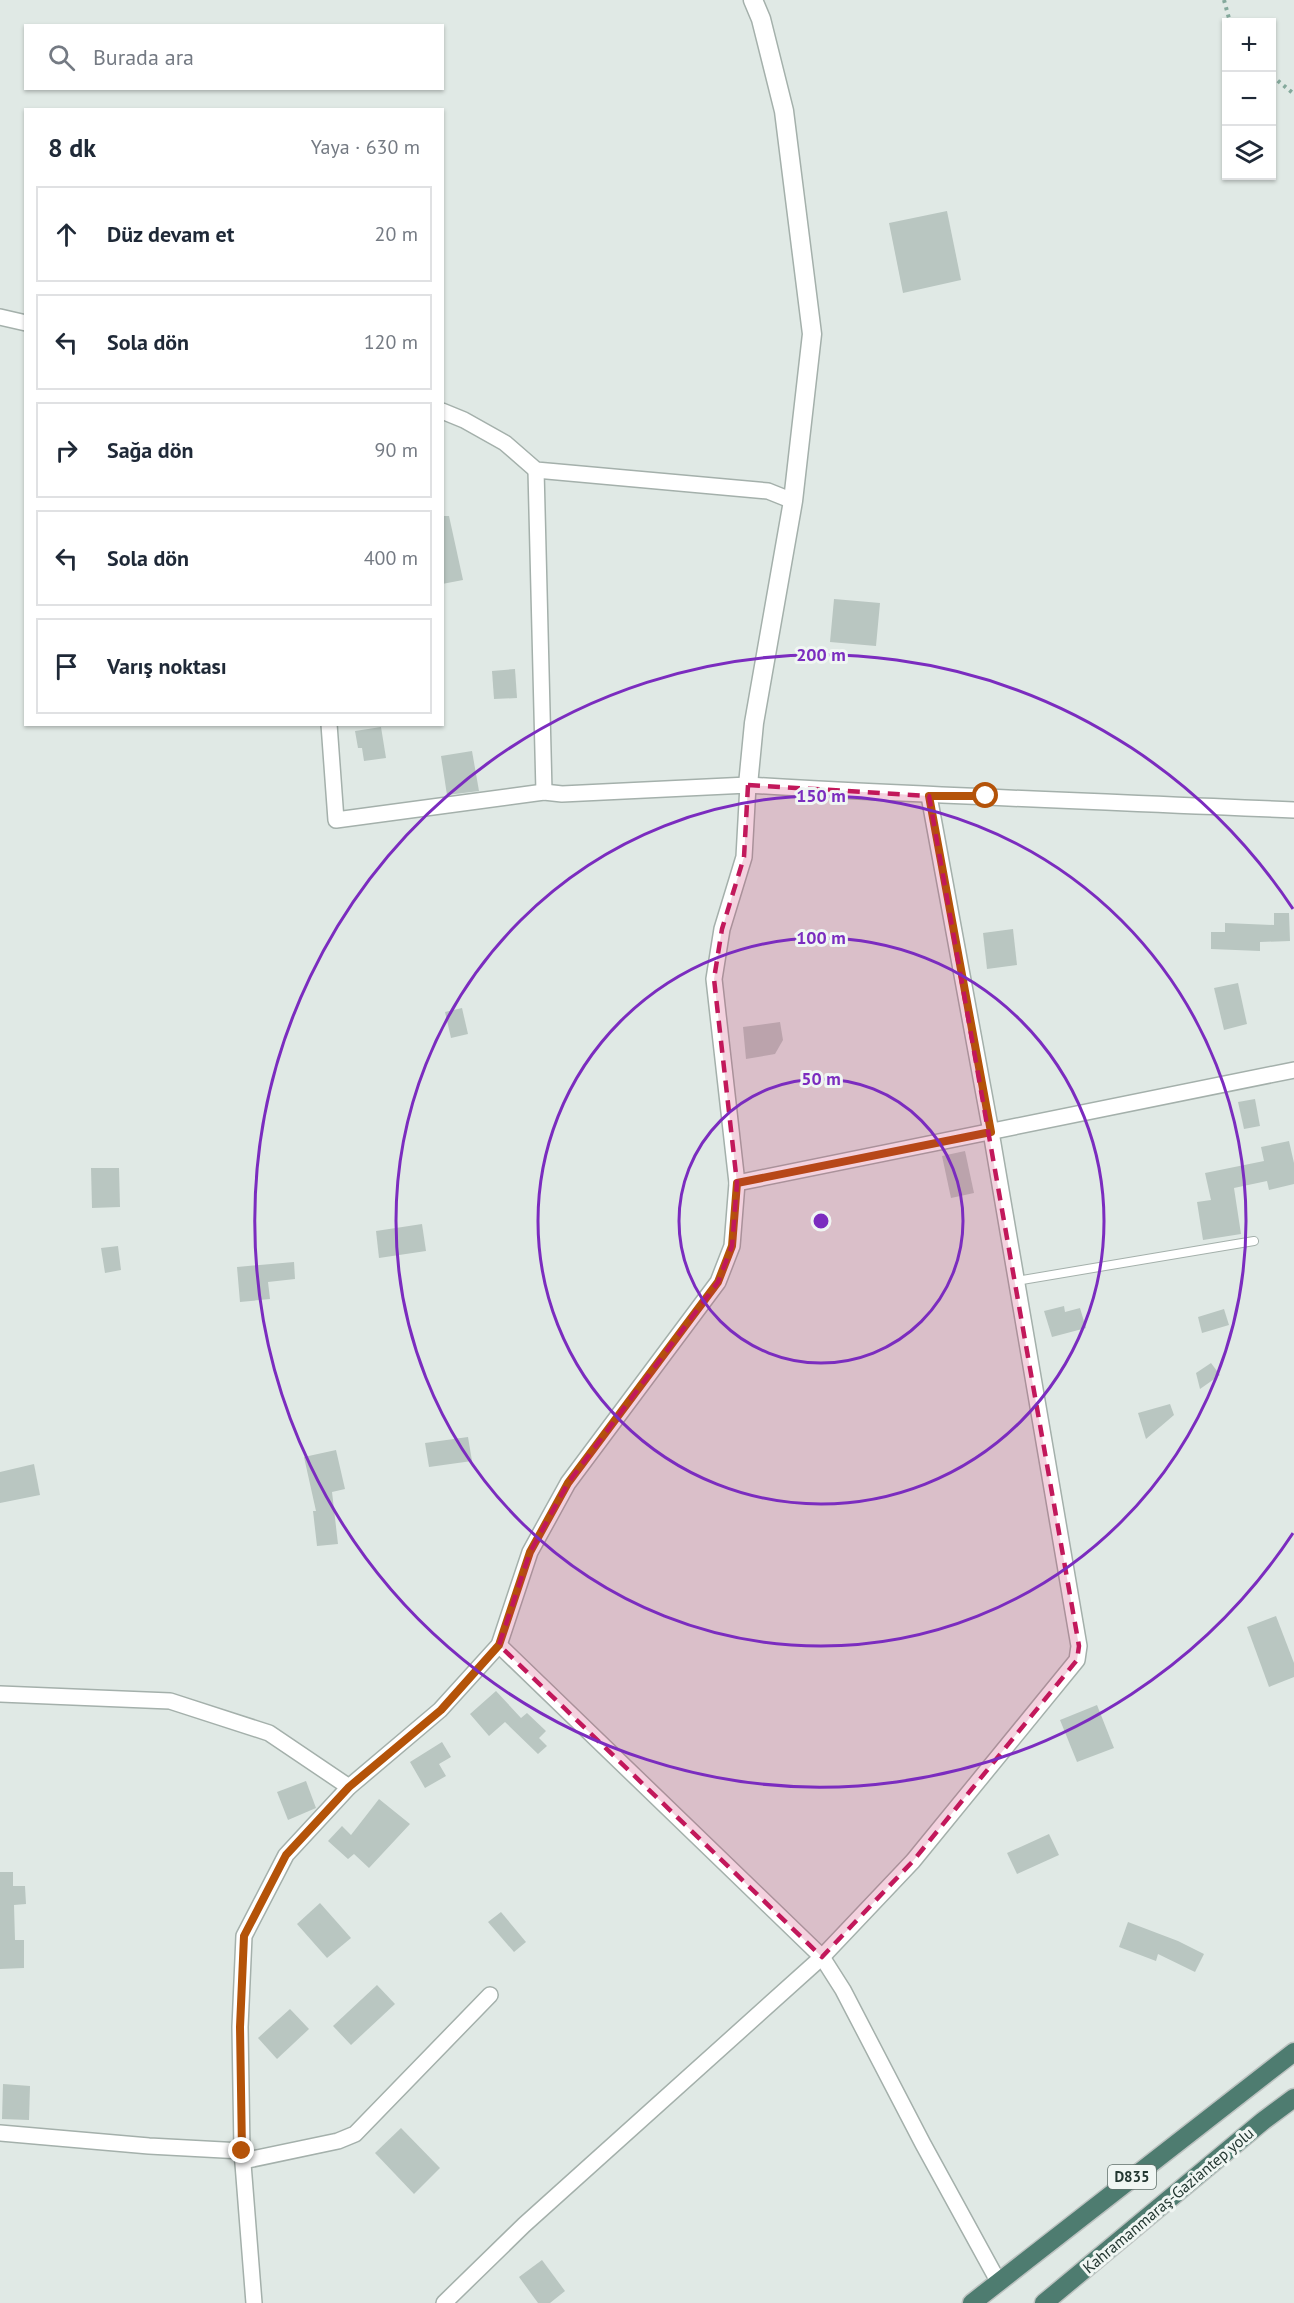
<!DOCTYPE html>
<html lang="tr">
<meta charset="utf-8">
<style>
body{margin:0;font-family:"PT Sans",sans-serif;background:#f6f6f7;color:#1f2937}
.controls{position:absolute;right:18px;top:18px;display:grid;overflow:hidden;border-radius:0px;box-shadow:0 2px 4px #0004}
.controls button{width:54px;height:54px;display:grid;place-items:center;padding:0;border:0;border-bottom:2px solid #e0e1e3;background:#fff;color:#1f2937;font:30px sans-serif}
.stop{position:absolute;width:18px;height:18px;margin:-14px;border:4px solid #b45309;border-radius:50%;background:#fff}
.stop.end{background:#b45309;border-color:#fff;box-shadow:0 2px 6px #0008}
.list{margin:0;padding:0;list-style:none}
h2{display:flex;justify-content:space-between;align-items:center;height:78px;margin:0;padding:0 24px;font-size:26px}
h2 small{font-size:20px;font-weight:400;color:#747a83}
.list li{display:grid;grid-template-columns:39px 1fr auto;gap:18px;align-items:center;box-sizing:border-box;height:96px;margin:0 12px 12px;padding:0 12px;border:2px solid #e0e1e3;border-radius:0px}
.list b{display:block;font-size:22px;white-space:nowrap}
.list em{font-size:20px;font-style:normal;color:#747a83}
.icon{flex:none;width:33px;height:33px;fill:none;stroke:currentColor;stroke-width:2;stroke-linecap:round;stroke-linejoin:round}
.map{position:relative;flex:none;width:1294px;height:2303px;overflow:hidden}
.search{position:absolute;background:#fff;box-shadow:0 2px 4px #0004;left:24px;top:24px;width:420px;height:66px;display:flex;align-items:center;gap:15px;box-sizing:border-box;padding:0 21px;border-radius:0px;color:#747a83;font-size:22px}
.panel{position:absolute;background:#fff;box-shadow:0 2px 4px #0004;left:24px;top:108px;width:420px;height:618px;border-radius:0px}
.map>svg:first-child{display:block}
.building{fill:#b9c6c1}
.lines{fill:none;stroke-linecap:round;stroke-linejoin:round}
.service-casing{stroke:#a4b0ab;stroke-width:10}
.minor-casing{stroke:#a4b0ab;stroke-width:18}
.tertiary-casing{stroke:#a4b0ab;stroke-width:21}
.trunk-casing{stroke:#bdc3c1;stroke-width:21}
.path{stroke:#84a99c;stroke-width:4;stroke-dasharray:3 4.5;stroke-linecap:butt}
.service{stroke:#fff;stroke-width:8}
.minor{stroke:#fff;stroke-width:15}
.tertiary{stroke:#fff;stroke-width:18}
.trunk{stroke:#4e7c70;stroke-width:18}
.route{stroke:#b45309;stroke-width:8}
.marked{fill:#c2185b;fill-opacity:0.2;stroke:#c2185b;stroke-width:4.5;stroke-dasharray:12 8;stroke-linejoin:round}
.ring{fill:none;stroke:#7b2cbf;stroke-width:3}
.labels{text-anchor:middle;stroke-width:6;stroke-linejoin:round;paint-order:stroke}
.shield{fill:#f0f6f3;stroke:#60706b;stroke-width:1.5}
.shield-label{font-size:15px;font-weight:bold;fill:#233731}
.street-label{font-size:16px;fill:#233731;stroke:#f0f6f3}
.centre{fill:#7b2cbf;stroke:#f0f6f3;stroke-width:3}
.ring-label{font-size:18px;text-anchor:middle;font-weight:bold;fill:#7b2cbf;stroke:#f0f6f3;stroke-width:6;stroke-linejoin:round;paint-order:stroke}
</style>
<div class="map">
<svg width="1294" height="2303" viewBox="0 0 1294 2303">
<rect width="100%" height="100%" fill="#e0e9e5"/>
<g class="building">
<polygon points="947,211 961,280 903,293 889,223"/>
<polygon points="442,516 449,516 463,580 442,584"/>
<polygon points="834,599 880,603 876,646 830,642"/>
<polygon points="515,669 517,698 494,699 492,671"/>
<polygon points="381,727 386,758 364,761 362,748 358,748 355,731"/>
<polygon points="472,751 479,791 447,795 441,756"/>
<polygon points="1274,913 1289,913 1290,941 1260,942 1260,951 1211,949 1211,932 1225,932 1225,923 1274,925"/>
<polygon points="1013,929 1017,965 987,969 983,933"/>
<polygon points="1238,983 1247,1024 1224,1030 1214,988"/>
<polygon points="462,1008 468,1034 451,1038 445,1012"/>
<polygon points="780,1022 783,1040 775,1054 746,1059 743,1027"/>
<polygon points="1255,1099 1260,1126 1244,1129 1238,1102"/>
<polygon points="1289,1141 1294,1163 1294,1184 1269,1190 1267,1181 1234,1188 1241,1234 1203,1240 1197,1202 1211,1200 1205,1173 1264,1161 1261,1147"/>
<polygon points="965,1151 974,1193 951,1198 942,1156"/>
<polygon points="91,1168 119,1168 120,1207 92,1208"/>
<polygon points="422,1224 426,1251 379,1258 376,1231"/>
<polygon points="118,1246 121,1270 105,1273 101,1248"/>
<polygon points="294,1262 295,1279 268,1282 270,1299 240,1302 237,1267"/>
<polygon points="1064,1306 1065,1312 1080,1308 1086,1328 1052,1337 1044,1311"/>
<polygon points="1224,1309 1229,1325 1202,1333 1198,1317"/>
<polygon points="1211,1363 1220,1375 1200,1389 1196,1373"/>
<polygon points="1170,1404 1174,1415 1146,1439 1138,1413"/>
<polygon points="468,1437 472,1461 429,1467 425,1443"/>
<polygon points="336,1450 345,1489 332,1492 338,1544 317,1546 313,1511 316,1511 304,1457"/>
<polygon points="34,1464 40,1495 0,1503 0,1472"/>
<polygon points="1276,1616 1294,1663 1294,1677 1269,1687 1247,1627"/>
<polygon points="496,1691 521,1718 527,1713 546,1731 539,1738 547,1746 538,1754 505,1722 489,1736 470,1714"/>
<polygon points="1097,1705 1114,1748 1077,1762 1060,1720"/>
<polygon points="442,1742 451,1757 439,1764 446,1776 425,1788 410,1762"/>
<polygon points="306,1781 316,1808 288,1820 277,1792"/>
<polygon points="379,1799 410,1824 369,1868 354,1854 348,1859 328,1841 342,1826 351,1835"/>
<polygon points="1049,1834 1059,1855 1017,1874 1007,1853"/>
<polygon points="0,1872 13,1872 13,1886 25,1886 26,1904 14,1905 15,1940 24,1940 24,1968 0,1969"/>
<polygon points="320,1903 351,1938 327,1958 297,1924"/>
<polygon points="501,1912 526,1942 514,1952 488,1922"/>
<polygon points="1128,1922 1178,1941 1204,1954 1195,1972 1158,1954 1156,1961 1119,1947"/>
<polygon points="377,1985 395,2004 351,2045 333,2026"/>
<polygon points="290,2009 309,2029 277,2059 258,2038"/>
<polygon points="3,2084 30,2086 29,2120 2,2119"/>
<polygon points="401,2128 440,2168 414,2194 375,2153"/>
<polygon points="542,2260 565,2291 550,2303 538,2303 519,2277"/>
</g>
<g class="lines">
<g class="service-casing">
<polyline id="service" points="1016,1281 1254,1241"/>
</g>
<g class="minor-casing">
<g id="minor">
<polyline points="0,317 26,323"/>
<polyline points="442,411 464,420 505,443 536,470 768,491 793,501"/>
<polyline points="536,470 544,792"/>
<path d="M748,785c182,11 364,17 546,25"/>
<polyline points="737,1183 1294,1070"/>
<polyline points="499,1645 822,1957 843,1990 923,2144 998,2281"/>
<polyline points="0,1694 170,1701 269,1733 349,1787"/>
<polyline points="0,2133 149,2146 242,2151"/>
<polyline points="243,2161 338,2141 355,2134 490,1995"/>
<polyline points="254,2303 242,2151 240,2027 244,1936 286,1855 349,1787 440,1710 499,1645 530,1552 568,1483 718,1282 732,1246 737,1183 714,979 722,929 744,857 748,785 562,794 544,792 336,820 329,724"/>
<polyline points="444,2303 524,2225 822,1957 913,1861 1077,1660 1079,1646 991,1132 929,796"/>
</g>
</g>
<g class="tertiary-casing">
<polyline id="tertiary" points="748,785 754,723 793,501 812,334 784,111 761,19 753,0"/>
</g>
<g class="trunk-casing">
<g id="trunk">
<polyline points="972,2303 1294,2052"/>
<polyline points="1044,2303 1263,2121 1294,2098"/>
</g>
</g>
<g class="path">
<polyline points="1224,0 1230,22"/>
<polyline points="1272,76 1294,94"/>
</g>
<use href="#service" class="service"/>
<use href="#minor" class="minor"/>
<use href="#tertiary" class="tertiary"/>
<use href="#trunk" class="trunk"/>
</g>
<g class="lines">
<polyline class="route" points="242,2151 240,2027 244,1936 286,1855 349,1787 441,1710 499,1645 530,1552 568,1483 718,1282 732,1246 737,1183 991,1132 929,796 986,796"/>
</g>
<path class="marked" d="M748,785l181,11 150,850 -2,14 -164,201 -91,96 -323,-312 31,-93 38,-69 150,-201 14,-36 5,-63 -23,-204 8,-50 22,-72z"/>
<g class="ring">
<circle cx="821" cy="1221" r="142"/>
<circle cx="821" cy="1221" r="283"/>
<circle cx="821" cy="1221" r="425"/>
<path d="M1293 1533A566 566 0 1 1 1293 909"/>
</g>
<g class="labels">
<rect class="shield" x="1108" y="2165" width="48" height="24" rx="4.5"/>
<g class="shield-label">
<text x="1132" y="2182">D835</text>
</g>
<g class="street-label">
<text transform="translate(1168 2200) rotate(-40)" y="6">Kahramanmaraş-Gaziantep yolu</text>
</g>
</g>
<circle cx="821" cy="1221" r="9" class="centre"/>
<g class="ring-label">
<text x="821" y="661">200 m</text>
<text x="821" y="802">150 m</text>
<text x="821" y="944">100 m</text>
<text x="821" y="1085">50 m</text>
</g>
</svg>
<div class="controls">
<button>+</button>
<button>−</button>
<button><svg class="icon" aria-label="layers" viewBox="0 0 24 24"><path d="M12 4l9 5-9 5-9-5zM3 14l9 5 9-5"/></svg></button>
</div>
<div class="stop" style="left:986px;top:796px"></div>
<div class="stop end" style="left:242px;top:2151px"></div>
<div class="search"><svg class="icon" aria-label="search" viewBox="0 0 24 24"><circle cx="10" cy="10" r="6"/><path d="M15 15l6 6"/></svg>Burada ara</div>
<section class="panel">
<h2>8 dk<small>Yaya · 630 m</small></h2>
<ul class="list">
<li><svg class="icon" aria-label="ahead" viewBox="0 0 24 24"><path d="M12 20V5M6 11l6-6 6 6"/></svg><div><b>Düz devam et</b></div><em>20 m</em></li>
<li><svg class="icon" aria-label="left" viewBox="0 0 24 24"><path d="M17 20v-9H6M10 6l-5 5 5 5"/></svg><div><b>Sola dön</b></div><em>120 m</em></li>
<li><svg class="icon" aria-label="right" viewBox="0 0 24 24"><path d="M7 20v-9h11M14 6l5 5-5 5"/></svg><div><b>Sağa dön</b></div><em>90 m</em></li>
<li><svg class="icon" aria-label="left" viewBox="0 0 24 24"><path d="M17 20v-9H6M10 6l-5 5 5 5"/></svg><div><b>Sola dön</b></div><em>400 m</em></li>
<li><svg class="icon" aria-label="arrive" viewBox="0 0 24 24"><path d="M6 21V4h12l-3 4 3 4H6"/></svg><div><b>Varış noktası</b></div></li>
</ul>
</section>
</div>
